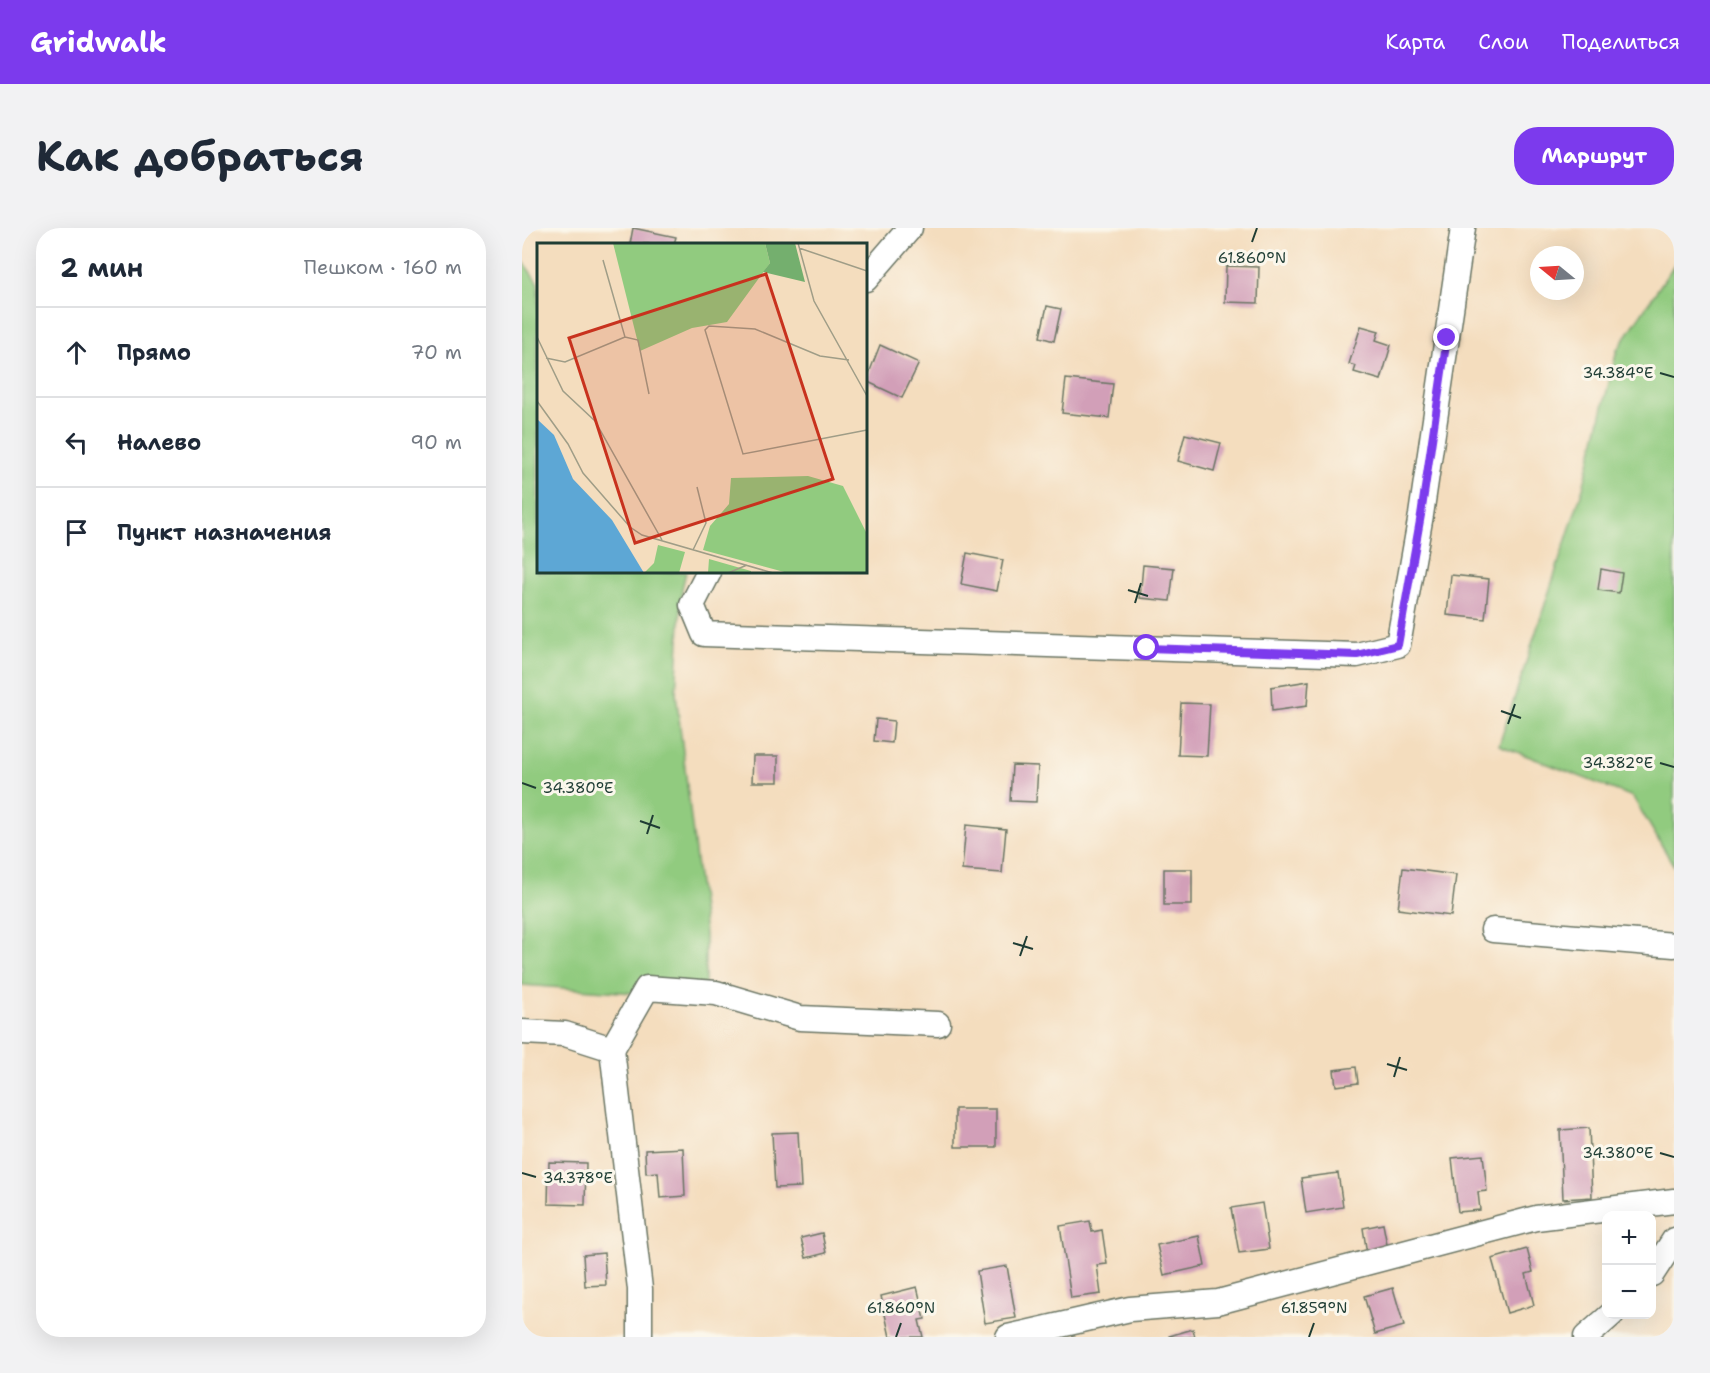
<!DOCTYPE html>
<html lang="ru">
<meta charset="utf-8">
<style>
body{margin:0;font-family:"Shantell Sans",sans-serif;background:#f2f2f3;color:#1f2937}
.controls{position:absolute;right:18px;bottom:18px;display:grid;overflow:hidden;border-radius:12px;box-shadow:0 6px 24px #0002}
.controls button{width:54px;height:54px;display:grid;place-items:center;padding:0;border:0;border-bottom:2px solid #e0e1e3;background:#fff;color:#1f2937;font:30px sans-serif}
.compass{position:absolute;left:1008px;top:18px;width:54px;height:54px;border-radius:50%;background:#fff;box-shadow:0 6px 24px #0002;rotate:288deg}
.stop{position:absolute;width:18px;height:18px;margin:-14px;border:4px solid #7c3aed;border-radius:50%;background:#fff}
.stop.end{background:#7c3aed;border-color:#fff;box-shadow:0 2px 6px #0008}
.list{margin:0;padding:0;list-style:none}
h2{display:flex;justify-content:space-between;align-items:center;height:78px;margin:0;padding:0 24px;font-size:26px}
h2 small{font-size:20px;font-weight:400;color:#747a83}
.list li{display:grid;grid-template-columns:39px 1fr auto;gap:18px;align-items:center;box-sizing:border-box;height:90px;padding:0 24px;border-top:2px solid #e0e1e3}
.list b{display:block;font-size:22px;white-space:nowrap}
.list em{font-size:20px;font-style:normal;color:#747a83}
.icon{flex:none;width:33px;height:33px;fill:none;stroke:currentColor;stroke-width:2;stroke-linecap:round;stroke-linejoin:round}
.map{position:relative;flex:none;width:1152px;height:1109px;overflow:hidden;border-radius:24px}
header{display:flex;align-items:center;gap:36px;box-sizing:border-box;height:84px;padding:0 30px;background:#7c3aed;color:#fff}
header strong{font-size:28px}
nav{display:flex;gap:33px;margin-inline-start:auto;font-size:21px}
.intro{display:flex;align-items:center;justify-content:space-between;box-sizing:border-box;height:144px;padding:0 36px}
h1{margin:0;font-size:42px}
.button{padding:15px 27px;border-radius:24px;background:#7c3aed;color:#fff;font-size:21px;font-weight:700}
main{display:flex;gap:36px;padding:0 36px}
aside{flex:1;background:#fff;border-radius:24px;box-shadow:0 6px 24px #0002}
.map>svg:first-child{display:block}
.green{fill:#91cb7f;stroke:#58845a;stroke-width:1.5}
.building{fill:#d29fb8}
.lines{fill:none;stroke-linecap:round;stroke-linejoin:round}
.minor-casing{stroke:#6a7564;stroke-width:27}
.minor{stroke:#fff;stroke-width:24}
.route{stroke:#7c3aed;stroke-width:8}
.ticks{fill:none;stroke:#1f3d34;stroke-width:2}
.inset-road{fill:none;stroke:#9f9d87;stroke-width:1.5}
.view{fill:#c8321e;fill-opacity:0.15;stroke:#c8321e;stroke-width:3}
.inset-edge{fill:none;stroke:#1f3d34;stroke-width:3}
.ticks-label{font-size:15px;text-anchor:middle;fill:#1f3d34;stroke:#fbf7ec;stroke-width:6;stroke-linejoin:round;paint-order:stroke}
</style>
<header>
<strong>Gridwalk</strong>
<nav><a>Карта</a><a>Слои</a><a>Поделиться</a></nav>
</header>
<div class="intro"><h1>Как добраться</h1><a class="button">Маршрут</a></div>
<main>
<aside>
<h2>2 мин<small>Пешком · 160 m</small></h2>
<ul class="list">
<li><svg class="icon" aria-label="ahead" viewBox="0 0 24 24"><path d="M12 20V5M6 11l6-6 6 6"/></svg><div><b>Прямо</b></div><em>70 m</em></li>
<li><svg class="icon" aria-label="left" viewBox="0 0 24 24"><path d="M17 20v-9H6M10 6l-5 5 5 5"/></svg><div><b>Налево</b></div><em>90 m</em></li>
<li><svg class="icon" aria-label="arrive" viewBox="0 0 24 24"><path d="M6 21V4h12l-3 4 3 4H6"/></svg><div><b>Пункт назначения</b></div></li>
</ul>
</aside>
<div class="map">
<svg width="1152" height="1109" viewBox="0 0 1152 1109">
<rect width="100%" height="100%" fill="#fbf7ec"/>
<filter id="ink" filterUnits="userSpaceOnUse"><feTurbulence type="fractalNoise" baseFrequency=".0167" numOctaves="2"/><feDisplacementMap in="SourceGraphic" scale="12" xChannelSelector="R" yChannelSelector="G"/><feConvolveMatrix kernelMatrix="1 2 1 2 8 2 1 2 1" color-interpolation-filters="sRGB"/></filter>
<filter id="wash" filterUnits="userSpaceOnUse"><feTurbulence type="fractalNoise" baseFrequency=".008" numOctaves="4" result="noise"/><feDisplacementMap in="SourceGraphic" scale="24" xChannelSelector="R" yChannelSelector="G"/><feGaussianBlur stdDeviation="1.35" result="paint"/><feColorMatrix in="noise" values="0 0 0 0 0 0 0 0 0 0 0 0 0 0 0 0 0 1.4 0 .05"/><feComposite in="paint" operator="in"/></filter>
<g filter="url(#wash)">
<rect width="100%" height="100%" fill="#f4ddbe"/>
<g class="green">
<polygon points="0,32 16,55 16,344 164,344 160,361 154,465 183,707 183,770 0,757"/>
<polygon points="1152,37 1152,638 1111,569 977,517 1061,260 1095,122"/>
</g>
<g id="blocks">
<g class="building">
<polygon points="111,0 154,9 152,16 108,16"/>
<polygon points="704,38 737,39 736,75 703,74"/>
<polygon points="525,78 539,81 532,113 518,109"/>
<polygon points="839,98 857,103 854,112 869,117 859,152 832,144 834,138 827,136"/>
<polygon points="358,117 397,135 380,170 344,153"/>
<polygon points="544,151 591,156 587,190 540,185"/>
<polygon points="663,206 699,215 692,243 656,233"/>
<polygon points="445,325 481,332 475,363 439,356"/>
<polygon points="621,337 652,340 648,373 618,370"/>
<polygon points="1079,341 1100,345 1097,365 1076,362"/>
<polygon points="929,347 967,351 963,391 925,387"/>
<polygon points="787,453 785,478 750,483 749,459"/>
<polygon points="659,475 688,476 685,528 656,527"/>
<polygon points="354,491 372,493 370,515 352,513"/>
<polygon points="231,528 256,528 256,554 230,554"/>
<polygon points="490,537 516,538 514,574 488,573"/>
<polygon points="444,597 484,601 480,645 440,642"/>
<polygon points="881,640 934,647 929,688 876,681"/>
<rect x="642" y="641" width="28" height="36"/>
<polygon points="834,839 836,855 814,858 812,842"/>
<rect x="433" y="881" width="41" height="38"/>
<polygon points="1067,900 1070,969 1041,971 1038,902"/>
<polygon points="276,904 279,959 253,960 250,905"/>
<polygon points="161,920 163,968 138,970 136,944 124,945 123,922"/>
<polygon points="961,927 965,963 956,964 958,982 936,984 930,930"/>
<polygon points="27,934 64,935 63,977 26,976"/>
<polygon points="816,945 821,979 784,985 779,950"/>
<polygon points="740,975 747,1021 717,1025 709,980"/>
<polygon points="568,993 570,1004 580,1002 585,1036 575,1037 579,1066 549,1070 538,998"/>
<polygon points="861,996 866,1022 845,1026 841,1000"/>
<polygon points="300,1005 304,1025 284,1030 279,1010"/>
<polygon points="677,1008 683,1038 642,1047 635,1017"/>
<polygon points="1005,1021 1011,1044 1004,1046 1012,1077 985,1085 970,1031"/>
<polygon points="82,1025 84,1057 63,1058 61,1027"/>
<polygon points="485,1038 494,1090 463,1095 455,1043"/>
<polygon points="395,1059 403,1091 397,1092 401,1109 368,1109 359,1068"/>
<polygon points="871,1060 882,1098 853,1106 842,1068"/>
<polygon points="671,1101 673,1109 647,1109 647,1108"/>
</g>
</g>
</g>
<g filter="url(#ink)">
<use href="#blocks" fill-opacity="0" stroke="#6a7564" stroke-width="1.5"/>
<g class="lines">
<g class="minor-casing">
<g id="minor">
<polyline points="344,51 388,0"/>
<polyline points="187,344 170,377 182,406 835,427 876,417 899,287 941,0"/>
<polyline points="971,702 1152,717"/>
<polyline points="0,804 43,806 90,821 118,1061 118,1109"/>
<polyline points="90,821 125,760 194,765 278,790 416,796"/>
<polyline points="1130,1046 1152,1012"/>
<polyline points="486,1109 608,1081 696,1074 1014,990 1152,973"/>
<polyline points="1064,1109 1090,1086"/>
</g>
</g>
<use href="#minor" class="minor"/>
</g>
</g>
<g class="lines" filter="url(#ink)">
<polyline class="route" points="625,420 835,427 876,417 899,287 925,110"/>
</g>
<path class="ticks" d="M730,14l5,-14M1138,145l14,4M606,362l20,6M613,375l6,-20M979,483l20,7M986,496l7,-20M1138,535l14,4M0,555l14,5M118,593l20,7M125,606l6,-19M491,715l20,6M498,728l7,-20M865,836l20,6M872,849l6,-20M1138,925l14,4M0,945l14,4M374,1109l5,-14M787,1109l5,-14"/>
<g transform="translate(15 15)">
<rect width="330" height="330" fill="#f4ddbe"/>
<path d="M76,0h152l5,20 -43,59 -35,6 -52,23zM271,233l35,10 24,48v39h-79l-85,-23 7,-24 19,-22 2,-26zM121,302l27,7 -6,21h-35l10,-10zM172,316l42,12v2h-43z" fill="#91cb7f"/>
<path d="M228,0h30l10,39 -42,-10 7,-9z" fill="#74af6e"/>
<path d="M0,176l17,16 19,44 39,41 32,53h-107z" fill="#5da7d5"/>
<path class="inset-road" d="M261,0l16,58 53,95M262,5l68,23M0,94l26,54 32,30 67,119M88,94l13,3 11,54M9,115l19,4 60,-25 -22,-77M312,117l-29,-4 -65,-27 -46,-3 -4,4 38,124 124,-24M0,158l31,43 15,29 47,54 12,8 131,38M156,307l13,-27 -9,-36M191,330l19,-8"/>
<path class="view" d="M229,31l67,205 -198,64 -66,-205z"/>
<rect width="330" height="330" class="inset-edge"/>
</g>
<g class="ticks-label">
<text x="730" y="35">61.860°N</text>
<text x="1096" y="150">34.384°E</text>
<text x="1096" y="540">34.382°E</text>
<text x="56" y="565">34.380°E</text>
<text x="1096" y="930">34.380°E</text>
<text x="56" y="955">34.378°E</text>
<text x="379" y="1085">61.860°N</text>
<text x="792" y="1085">61.859°N</text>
</g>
</svg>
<div class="controls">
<button>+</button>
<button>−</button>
</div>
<svg class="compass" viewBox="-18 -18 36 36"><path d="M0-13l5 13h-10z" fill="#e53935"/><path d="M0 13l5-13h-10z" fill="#747a83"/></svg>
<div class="stop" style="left:625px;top:420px"></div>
<div class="stop end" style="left:925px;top:110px"></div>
</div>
</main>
